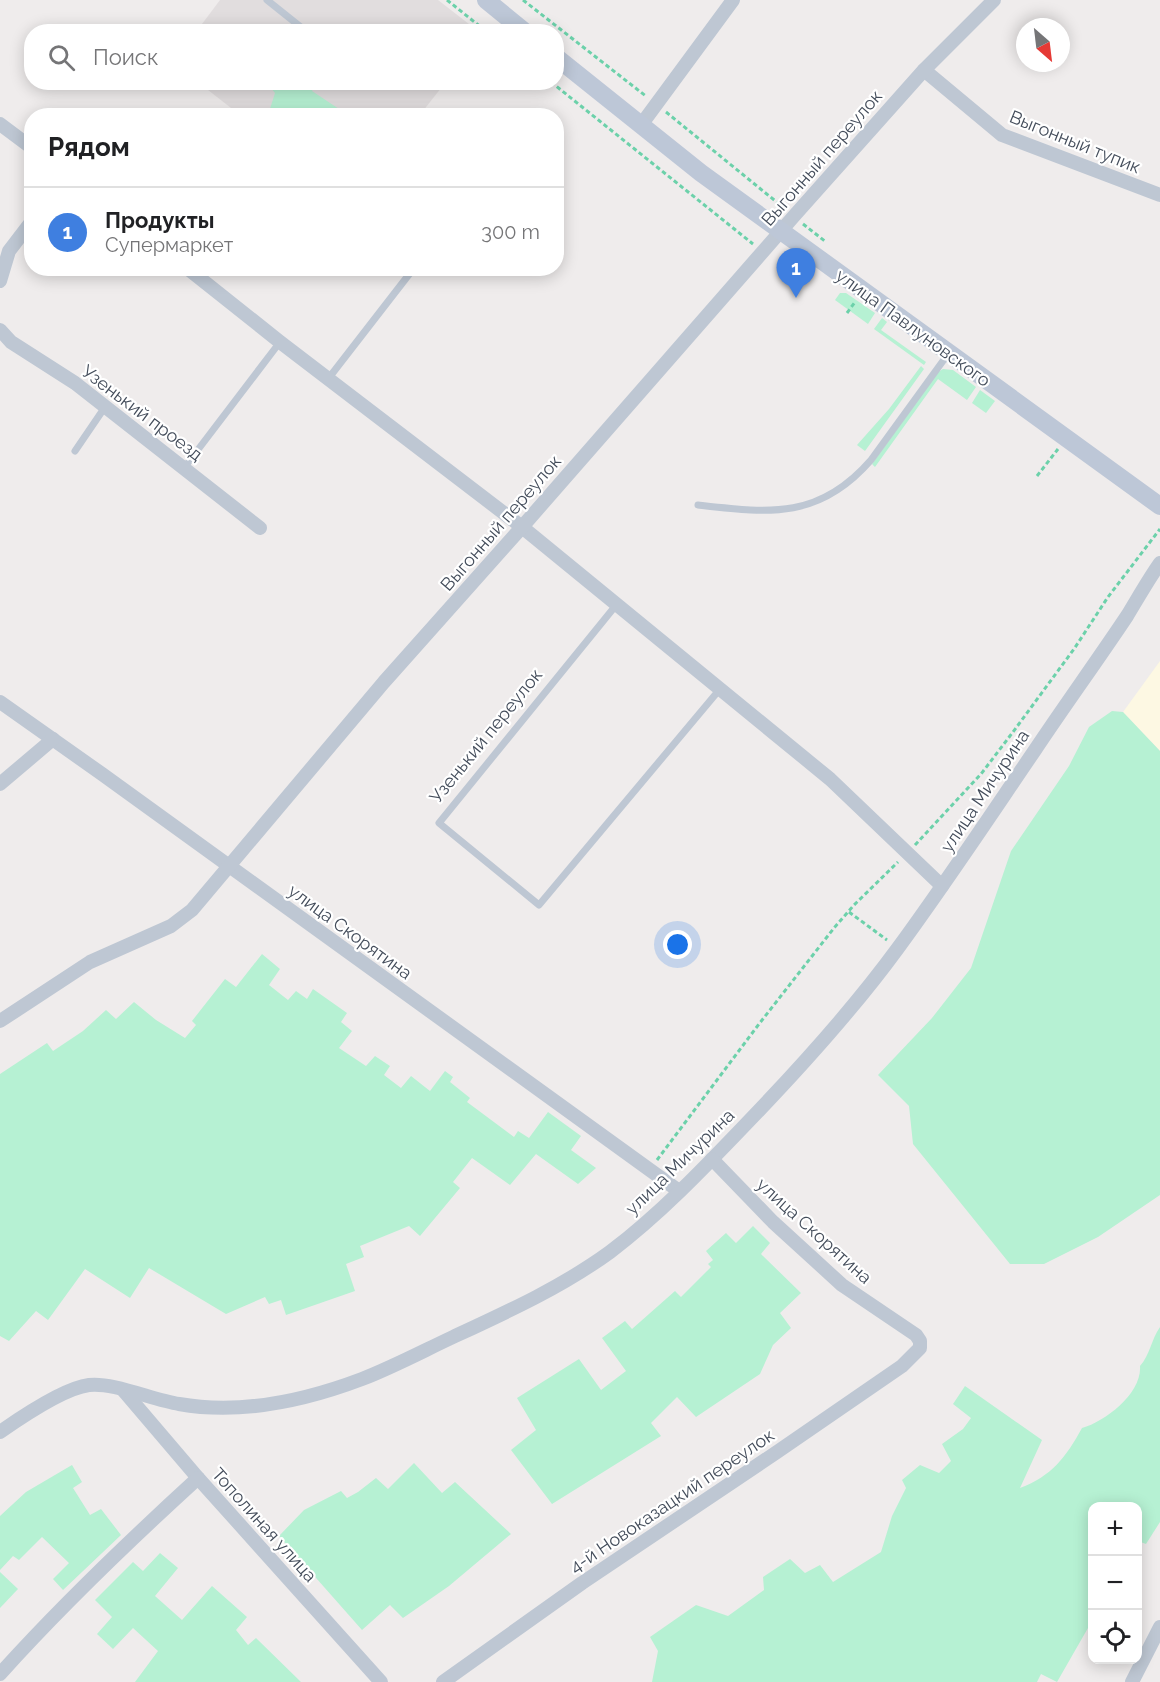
<!DOCTYPE html>
<html lang="ru">
<meta charset="utf-8">
<style>
body{margin:0;font-family:Raleway,sans-serif;background:#f2f2f2;color:#202124}
.controls{position:absolute;right:18px;bottom:18px;display:grid;overflow:hidden;border-radius:12px;box-shadow:0 3px 15px #0003}
.controls button{width:54px;height:54px;display:grid;place-items:center;padding:0;border:0;border-bottom:2px solid #e0e0e0;background:#fff;color:#202124;font:30px sans-serif}
.compass{position:absolute;left:1016px;top:18px;width:54px;height:54px;border-radius:50%;background:#fff;box-shadow:0 3px 15px #0003;rotate:152deg}
.you{position:absolute;left:678px;top:945px;width:21px;height:21px;margin:-15px;border:4px solid #fff;border-radius:50%;background:#1a73e8;box-shadow:0 0 0 9px #1a73e833}
.badge{display:grid;place-items:center;width:39px;height:39px;border-radius:50%;background:#0d55e9;color:#fff;font-size:20px;font-weight:700}
.pin{position:absolute;translate:-50% -50px;filter:drop-shadow(0 2px 3px #0008)}
.pin::after{content:'';position:absolute;top:32px;width:21px;height:18px;background:inherit;clip-path:polygon(0 0,100% 0,50% 100%)}
.list{margin:0;padding:0;list-style:none}
h2{display:flex;justify-content:space-between;align-items:center;height:78px;margin:0;padding:0 24px;font-size:26px}
h2 small{font-size:20px;font-weight:400;color:#757577}
.list li{display:grid;grid-template-columns:39px 1fr auto;gap:18px;align-items:center;box-sizing:border-box;height:90px;padding:0 24px;border-top:2px solid #e0e0e0}
.list b{display:block;font-size:22px;white-space:nowrap}
.list p{margin:0;font-size:20px;white-space:nowrap;color:#757577}
.list em{font-size:20px;font-style:normal;color:#757577}
.icon{flex:none;width:33px;height:33px;fill:none;stroke:currentColor;stroke-width:2;stroke-linecap:round;stroke-linejoin:round}
.map{position:relative;flex:none;width:1160px;height:1682px;overflow:hidden}
.search{position:absolute;background:#fff;box-shadow:0 3px 15px #0003;left:24px;top:24px;width:540px;height:66px;display:flex;align-items:center;gap:15px;box-sizing:border-box;padding:0 21px;border-radius:24px;color:#757577;font-size:22px}
.panel{position:absolute;background:#fff;box-shadow:0 3px 15px #0003;left:24px;top:108px;width:540px;height:168px;border-radius:24px}
.map>svg:first-child{display:block}
.commercial{fill:#fdf8e3}
.education{fill:#e1ddde}
.green{fill:#b6f1d3}
.lines{fill:none;stroke-linecap:round;stroke-linejoin:round}
.path{stroke:#6cd1aa;stroke-width:3;stroke-dasharray:4.5 3;stroke-linecap:butt}
.lane{stroke:#bec7d3;stroke-width:7}
.street{stroke:#bec7d3;stroke-width:14}
.secondary{stroke:#bdc7d7;stroke-width:18}
.labels{text-anchor:middle;stroke-width:4.5;stroke-linejoin:round;paint-order:stroke}
.street-label{font-size:18px;fill:#444d5b;stroke:#fff}
</style>
<div class="map">
<svg width="1160" height="1682" viewBox="0 0 1160 1682">
<rect width="100%" height="100%" fill="#efecec"/>
<polygon class="commercial" points="1160,661 1160,751 1123,712"/>
<g class="education">
<polygon points="220,0 438,0 478,31 196,32"/>
<polygon points="199,83 445,83 419,116 240,115"/>
</g>
<g class="green">
<polygon points="267,83 316,83 312,91 339,109 338,115 268,115 275,93"/>
<polygon points="840,293 846,293 875,313 868,324 835,300"/>
<polygon points="882,318 887,322 881,330 926,362 924,365 874,329"/>
<polygon points="921,366 924,369 865,451 857,445 889,409"/>
<polygon points="943,369 953,370 976,387 967,400 938,379 875,467 872,464 938,372"/>
<polygon points="980,390 995,401 986,413 972,403"/>
<polygon points="1112,711 1123,712 1160,751 1160,1195 1098,1237 1044,1264 1010,1264 913,1144 909,1106 878,1075 932,1018 971,968 1011,851 1069,766 1089,727"/>
<polygon points="262,954 280,969 269,985 288,1000 296,991 307,999 313,989 347,1013 341,1022 352,1031 339,1048 366,1066 375,1056 390,1066 384,1075 401,1088 411,1076 430,1091 445,1071 453,1077 450,1082 470,1098 467,1102 514,1137 518,1131 529,1138 548,1112 581,1136 571,1150 596,1168 578,1184 536,1154 510,1185 472,1158 453,1182 460,1188 420,1236 409,1226 360,1246 364,1257 346,1264 355,1291 286,1315 281,1300 269,1304 265,1297 226,1314 149,1268 130,1298 85,1269 48,1320 36,1311 9,1341 0,1336 0,1074 47,1043 53,1051 83,1031 106,1010 116,1019 134,1002 156,1020 185,1038 196,1025 192,1021 225,979 236,987"/>
<polygon points="753,1226 770,1243 761,1254 801,1293 780,1313 791,1328 773,1345 760,1374 696,1417 677,1397 651,1423 661,1436 552,1504 511,1450 536,1430 517,1398 579,1359 601,1390 626,1371 602,1338 625,1321 632,1329 675,1291 681,1297 711,1267 708,1264 713,1260 706,1251 726,1233 736,1243"/>
<path d="M1160,1327v195l-14,22 -8,-3v-35h-46v115l-35,61 -16,-8 -4,8h-385l6,-31 -8,-14 46,-32 32,11 36,-26 -1,-13 27,-18 15,14 15,-8 13,17 48,-30 11,-36 14,-28 -4,-8 18,-15 19,8 12,-12 -9,-17 21,-15 8,-11 -18,-14 12,-18 77,54 -22,48c32,-12 46,-31 62,-60 24,-7 60,-35 58,-62 10,-11 11,-26 20,-39z"/>
<polygon points="414,1463 442,1493 455,1482 511,1534 449,1586 403,1618 390,1605 362,1630 279,1536 304,1510 341,1491 347,1498 358,1492 376,1478 388,1489"/>
<polygon points="72,1465 82,1482 73,1488 90,1515 101,1509 121,1535 63,1590 53,1579 69,1563 42,1537 19,1560 13,1556 0,1570 0,1516 26,1492"/>
<polygon points="160,1553 178,1568 155,1596 182,1620 212,1586 247,1617 236,1630 248,1645 256,1638 301,1682 135,1682 158,1651 133,1628 113,1649 97,1634 112,1617 95,1600 133,1562 143,1571"/>
<polygon points="0,1572 18,1589 0,1608"/>
</g>
<g class="lines">
<g class="path">
<polyline points="447,0 487,32"/>
<polyline points="523,0 647,97"/>
<polyline points="551,82 753,244"/>
<polyline points="666,112 784,208"/>
<polyline points="803,224 826,242"/>
<polyline points="847,313 855,302"/>
<polyline points="1037,476 1058,449"/>
<polyline points="915,845 981,774 1013,732 1074,649 1108,597 1160,529"/>
<polyline points="849,912 887,940"/>
<polyline points="657,1160 759,1024 834,928 854,905 898,862"/>
</g>
<g class="lane">
<polyline points="267,0 307,32"/>
<polyline points="328,379 414,268"/>
<polyline points="75,451 105,407"/>
<polyline points="184,468 280,342"/>
<path d="M698,505c71,8 121,15 173,-45l77,-106"/>
<polyline points="617,604 439,823 539,905 720,689"/>
</g>
<g class="street">
<polyline points="924,70 1002,135 1160,195"/>
<polyline points="0,124 32,148"/>
<polyline points="641,125 733,0"/>
<polyline points="187,268 280,342 522,527 830,779 942,886"/>
<polyline points="0,281 9,251 32,221"/>
<polyline points="0,330 11,342 75,383 260,528"/>
<polyline points="0,702 102,774 679,1191"/>
<polyline points="0,784 53,739"/>
<polyline points="0,1021 90,962 171,926 192,910 384,682 522,527 794,216 924,70 994,0"/>
<polyline points="123,1390 198,1478 381,1682"/>
<path d="M0,1432c20,-14 65,-44 89,-47 24,-3 64,15 90,19 62,11 125,-3 183,-25 31,-12 61,-28 91,-42 54,-25 109,-50 157,-85 49,-37 93,-83 136,-128 54,-56 106,-113 152,-176 47,-64 92,-132 137,-198 30,-45 62,-89 92,-134 11,-18 21,-36 33,-53"/>
<path d="M0,1674c62,-69 129,-133 198,-196"/>
<polyline points="443,1682 582,1583 777,1452 902,1366 920,1348 920,1341 916,1335 842,1285 773,1222 712,1159"/>
<polyline points="1132,1682 1160,1627"/>
</g>
<g class="secondary">
<polyline points="486,0 525,32"/>
<polyline points="556,57 701,173 1160,506"/>
</g>
</g>
<g class="labels">
<g class="street-label">
<text transform="translate(1075 142) rotate(22)" y="6">Выгонный тупик</text>
<text transform="translate(822 158) rotate(-49)" y="6">Выгонный переулок</text>
<text transform="translate(913 328) rotate(36)" y="6">улица Павлуновского</text>
<text transform="translate(142 413) rotate(37)" y="6">Узенький проезд</text>
<text transform="translate(501 523) rotate(-49)" y="6">Выгонный переулок</text>
<text transform="translate(486 736) rotate(-51)" y="6">Узенький переулок</text>
<text transform="translate(985 791) rotate(-56)" y="6">улица Мичурина</text>
<text transform="translate(350 932) rotate(36)" y="6">улица Скорятина</text>
<text transform="translate(680 1162) rotate(-44)" y="6">улица Мичурина</text>
<text transform="translate(814 1231) rotate(42)" y="6">улица Скорятина</text>
<text transform="translate(672 1501) rotate(-34)" y="6">4-й Новоказацкий переулок</text>
<text transform="translate(264 1525) rotate(48)" y="6">Тополиная улица</text>
</g>
</g>
</svg>
<div class="controls">
<button>+</button>
<button>−</button>
<button><svg class="icon" aria-label="locate" viewBox="0 0 24 24"><circle cx="12" cy="12" r="6"/><path d="M12 2v4M12 18v4M2 12h4M18 12h4"/></svg></button>
</div>
<svg class="compass" viewBox="-18 -18 36 36"><path d="M0-13l5 13h-10z" fill="#e53935"/><path d="M0 13l5-13h-10z" fill="#757577"/></svg>
<div class="you"></div>
<div class="pin badge" style="left:796px;top:298px;background:#3f7fe0">1</div>
<div class="search"><svg class="icon" aria-label="search" viewBox="0 0 24 24"><circle cx="10" cy="10" r="6"/><path d="M15 15l6 6"/></svg>Поиск</div>
<section class="panel">
<h2>Рядом<small></small></h2>
<ul class="list">
<li><span class="badge" style="background:#3f7fe0">1</span><div><b>Продукты</b><p>Супермаркет</p></div><em>300 m</em></li>
</ul>
</section>
</div>
